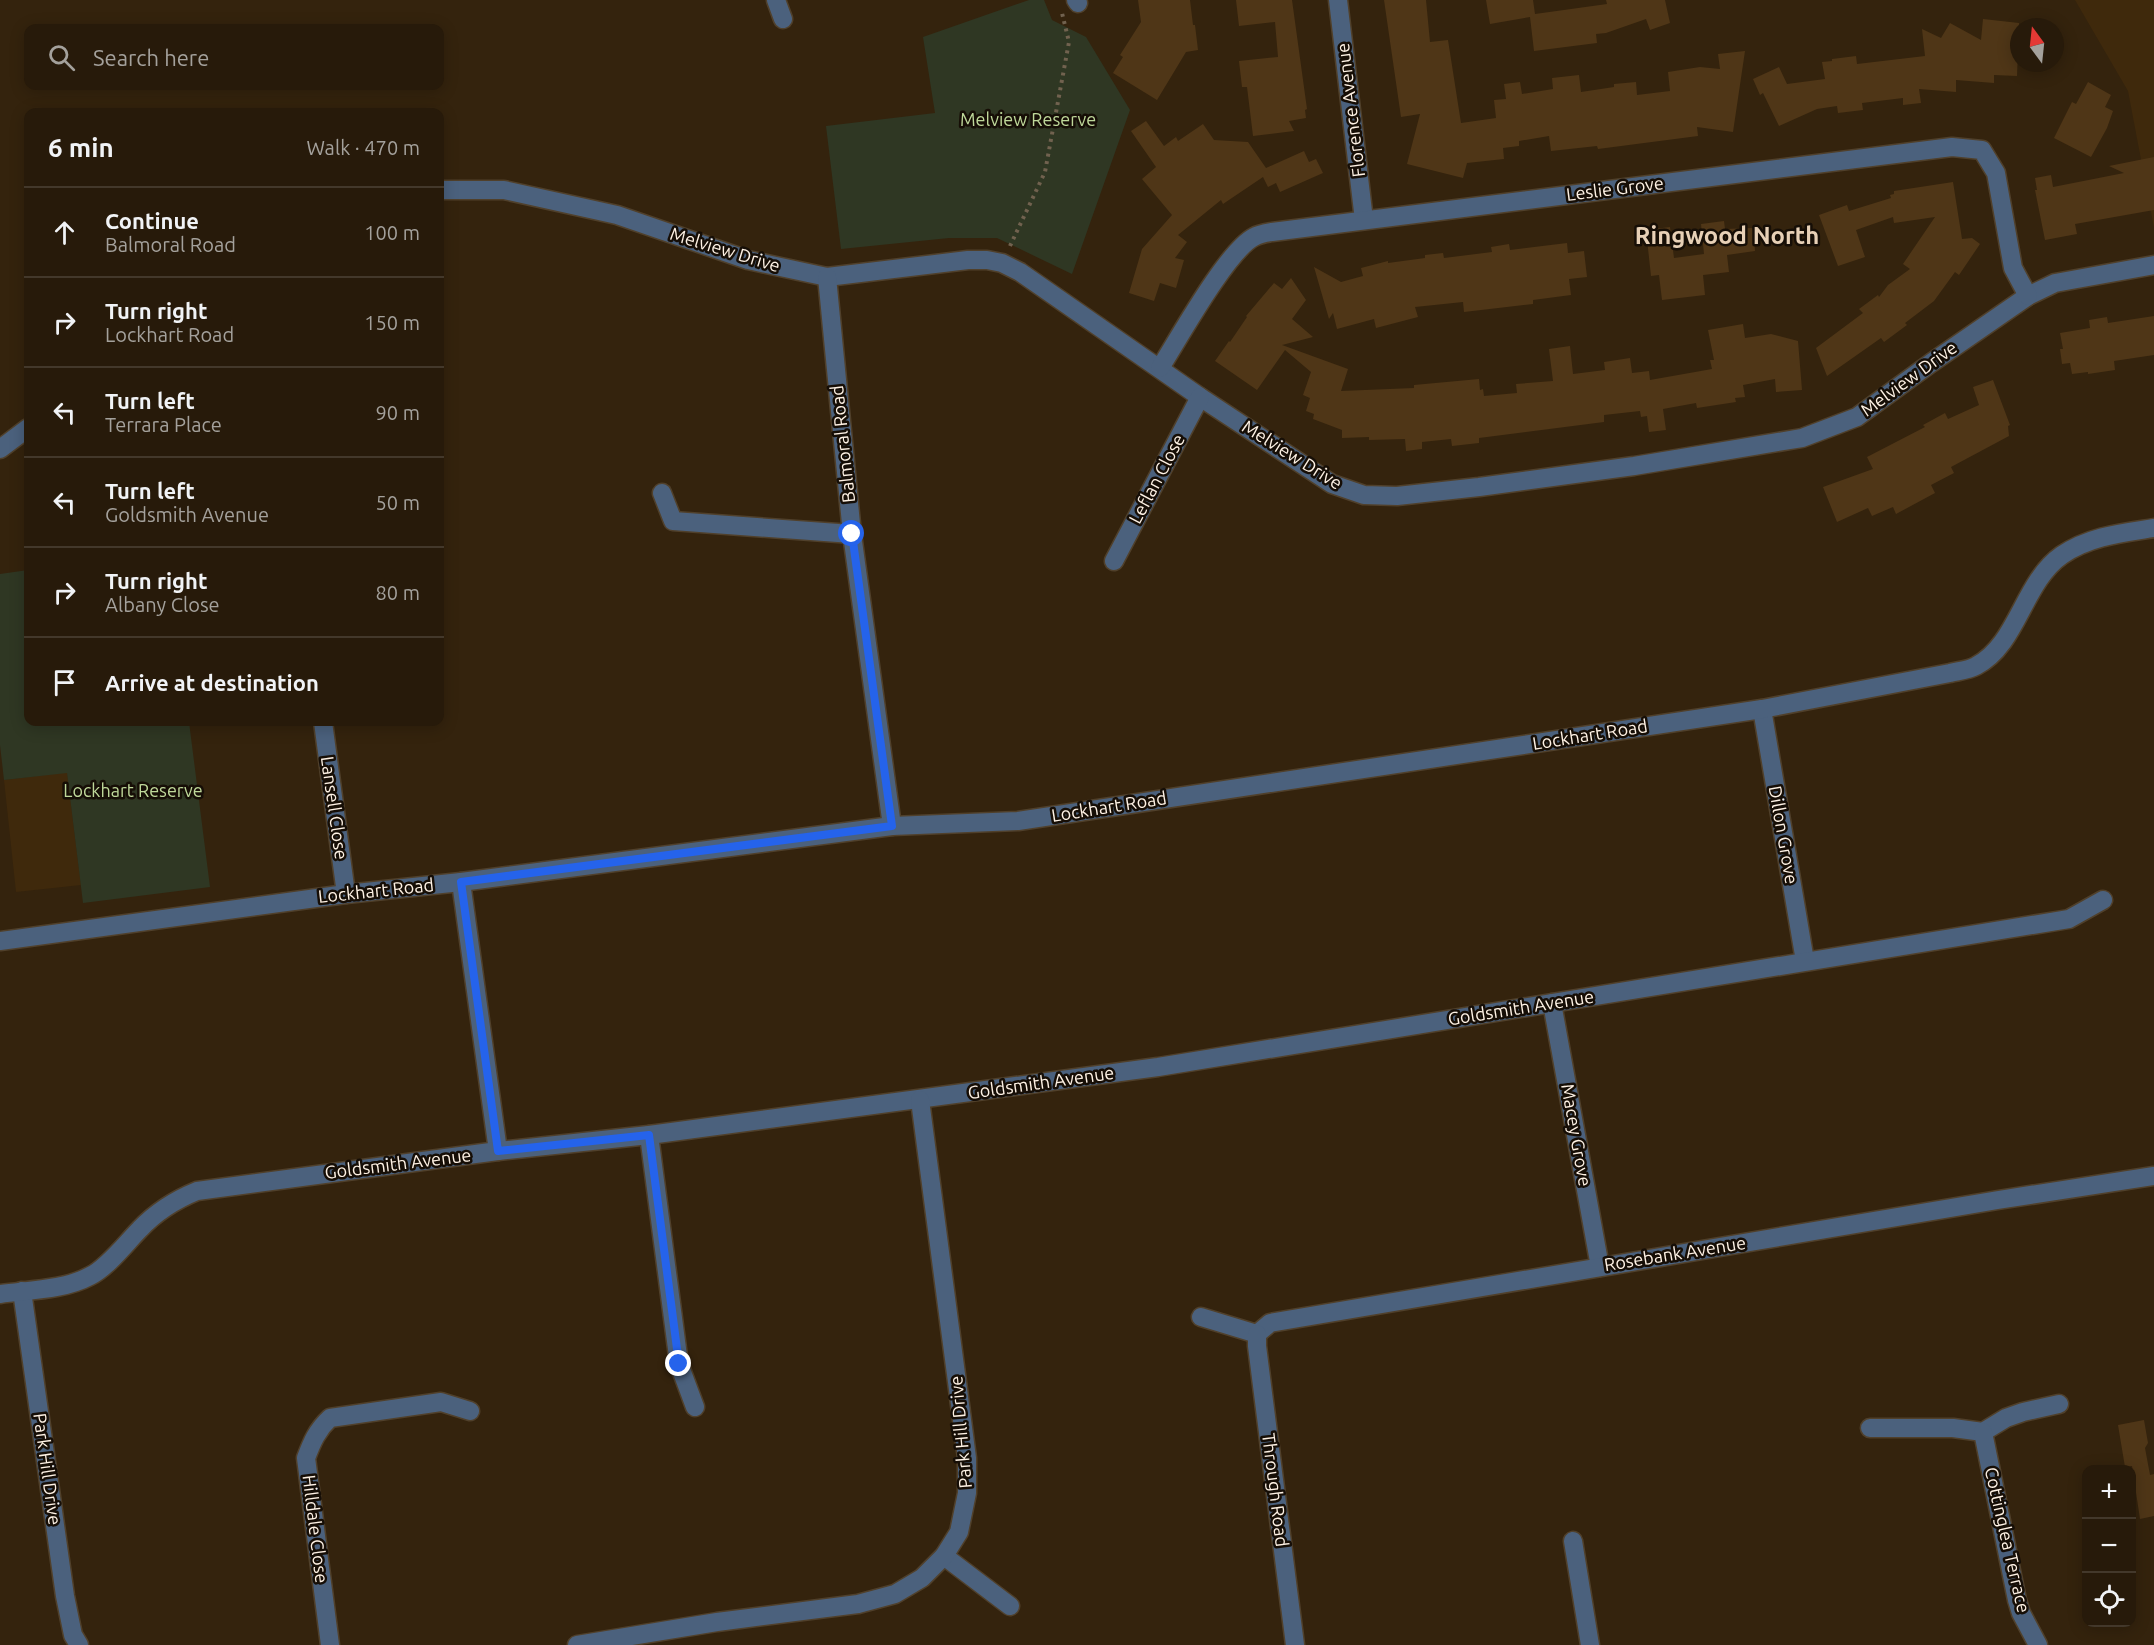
<!DOCTYPE html>
<meta charset="utf-8">
<style>
body{margin:0;font-family:Ubuntu,sans-serif;background:#332718;color:#f1f3f6}
.controls{position:absolute;right:18px;bottom:18px;display:grid;overflow:hidden;border-radius:12px;box-shadow:0 3px 15px #0003}
.controls button{width:54px;height:54px;display:grid;place-items:center;padding:0;border:0;border-bottom:2px solid #43382b;background:#271a0a;color:#f1f3f6;font:30px sans-serif}
.compass{position:absolute;left:2010px;top:18px;width:54px;height:54px;border-radius:50%;background:#271a0a;box-shadow:0 3px 15px #0003;rotate:345deg}
.stop{position:absolute;width:18px;height:18px;margin:-14px;border:4px solid #2563eb;border-radius:50%;background:#fff}
.stop.end{background:#2563eb;border-color:#fff;box-shadow:0 2px 6px #0008}
.list{margin:0;padding:0;list-style:none}
h2{display:flex;justify-content:space-between;align-items:center;height:78px;margin:0;padding:0 24px;font-size:26px}
h2 small{font-size:20px;font-weight:400;color:#a4a19c}
.list li{display:grid;grid-template-columns:39px 1fr auto;gap:18px;align-items:center;box-sizing:border-box;height:90px;padding:0 24px;border-top:2px solid #43382b}
.list b{display:block;font-size:22px;white-space:nowrap}
.list p{margin:0;font-size:20px;white-space:nowrap;color:#a4a19c}
.list em{font-size:20px;font-style:normal;color:#a4a19c}
.icon{flex:none;width:33px;height:33px;fill:none;stroke:currentColor;stroke-width:2;stroke-linecap:round;stroke-linejoin:round}
.map{position:relative;flex:none;width:2154px;height:1645px;overflow:hidden}
.search{position:absolute;background:#271a0a;box-shadow:0 3px 15px #0003;left:24px;top:24px;width:420px;height:66px;display:flex;align-items:center;gap:15px;box-sizing:border-box;padding:0 21px;border-radius:12px;color:#a4a19c;font-size:22px}
.panel{position:absolute;background:#271a0a;box-shadow:0 3px 15px #0003;left:24px;top:108px;width:420px;height:618px;border-radius:12px}
.map>svg:first-child{display:block}
.built{fill:#3f290c}
.green{fill:#2f3723}
.building{fill:#4f3617}
.lines{fill:none;stroke-linecap:round;stroke-linejoin:round}
.minor-casing{stroke:#50402b;stroke-width:21}
.path{stroke:#71624f;stroke-width:4;stroke-dasharray:3 4.5;stroke-linecap:butt}
.minor{stroke:#4b617d;stroke-width:18}
.route{stroke:#2563eb;stroke-width:8}
.labels{text-anchor:middle;stroke-width:5;stroke-linejoin:round;paint-order:stroke}
.street-label{font-size:18px;fill:#fef2e5;stroke:#160e06}
.park-label{font-size:18px;fill:#bfd89a;stroke:#160e06}
.district-label{font-size:24px;font-weight:bold;fill:#e7d0b6;stroke:#160e06}
</style>
<div class="map">
<svg width="2154" height="1645" viewBox="0 0 2154 1645">
<rect width="100%" height="100%" fill="#34230d"/>
<g class="built">
<polygon points="2075,0 2154,0 2154,228 2128,91"/>
<polygon points="67,772 81,885 16,892 4,780"/>
</g>
<g class="green">
<polygon points="1029,0 1044,0 1052,20 1086,37 1130,110 1072,274 997,238 949,238 841,249 826,126 935,113 923,37"/>
<polygon points="28,570 28,722 189,722 210,887 83,903 67,773 4,780 0,745 0,574"/>
</g>
<g class="building">
<polygon points="1138,0 1190,0 1193,25 1195,25 1198,50 1186,52 1157,100 1113,73 1123,57 1120,55 1141,22"/>
<polygon points="1236,0 1292,0 1307,109 1305,110 1306,118 1289,121 1294,131 1253,136 1247,87 1242,87 1239,61 1278,57 1275,22 1239,26"/>
<polygon points="1384,0 1426,0 1430,42 1448,40 1461,123 1496,118 1494,100 1506,99 1504,84 1520,82 1522,94 1553,89 1552,78 1579,75 1581,92 1614,87 1614,84 1636,82 1637,95 1670,91 1668,72 1700,67 1720,69 1718,54 1745,51 1733,132 1697,127 1698,136 1598,149 1597,146 1551,151 1549,136 1519,141 1519,146 1503,148 1504,159 1467,163 1463,178 1407,164 1420,114 1401,117"/>
<polygon points="1486,0 1533,0 1535,14 1607,4 1606,0 1665,0 1670,23 1650,30 1646,19 1606,33 1596,34 1597,43 1534,51 1530,17 1490,24"/>
<polygon points="1983,19 2019,23 2017,76 1994,75 1994,83 1956,80 1956,92 1919,89 1921,103 1903,105 1903,98 1862,103 1863,110 1838,113 1837,106 1817,109 1779,126 1763,93 1760,95 1753,79 1779,67 1787,84 1825,79 1822,62 1832,61 1832,59 1856,56 1857,64 1925,56 1922,29 1941,38 1950,23 1981,40"/>
<polygon points="2088,82 2111,95 2105,107 2113,111 2107,128 2091,157 2054,138 2072,102 2076,104"/>
<polygon points="1146,121 1164,146 1176,137 1178,141 1203,124 1214,140 1248,142 1266,168 1304,151 1309,162 1316,159 1323,173 1280,192 1276,183 1268,187 1263,177 1223,204 1221,200 1178,235 1187,242 1175,258 1184,260 1176,288 1160,283 1154,301 1129,293 1142,249 1172,215 1142,179 1156,167 1131,131"/>
<polygon points="2154,157 2154,210 2075,224 2077,234 2045,240 2035,190 2037,190 2035,178 2051,175 2053,187 2124,173 2109,166"/>
<polygon points="1953,182 1962,239 1972,238 1980,244 1959,275 1955,272 1934,301 1905,323 1907,325 1884,342 1881,338 1827,376 1816,348 1863,313 1859,309 1878,295 1879,297 1888,285 1910,269 1903,264 1935,217 1894,223 1893,217 1856,230 1865,257 1838,266 1819,215 1847,205 1849,211 1891,198 1890,195 1894,194 1894,191"/>
<polygon points="1724,221 1725,229 1753,228 1755,251 1727,255 1729,272 1703,275 1705,295 1662,300 1659,275 1651,276 1646,230 1670,227 1674,258 1704,254 1701,224"/>
<polygon points="1567,243 1568,253 1584,251 1587,277 1569,279 1571,295 1533,300 1533,304 1464,312 1463,302 1415,307 1418,317 1376,328 1374,319 1337,329 1333,313 1329,319 1314,267 1341,282 1363,276 1361,268 1388,261 1388,263 1425,258 1425,255 1443,253 1444,258 1492,252 1491,247 1509,244 1510,250"/>
<polygon points="1291,278 1306,300 1292,319 1313,337 1282,345 1348,369 1341,391 1414,388 1414,385 1479,379 1480,390 1483,389 1484,396 1517,393 1516,384 1553,381 1549,349 1570,346 1573,374 1605,370 1604,362 1630,358 1632,373 1649,371 1650,380 1712,369 1710,360 1714,360 1708,330 1743,324 1745,338 1771,334 1798,341 1802,390 1776,392 1775,379 1743,385 1745,397 1735,398 1736,402 1697,408 1696,403 1663,409 1666,430 1649,432 1647,416 1641,417 1640,411 1604,415 1604,422 1479,438 1479,443 1452,446 1451,439 1422,442 1422,449 1406,451 1405,439 1369,440 1369,437 1342,438 1342,430 1313,419 1314,414 1306,411 1310,398 1303,395 1311,372 1285,350 1257,390 1215,361 1229,341 1230,342 1247,317 1246,316 1274,283 1282,289"/>
<polygon points="2154,316 2154,355 2114,361 2115,370 2088,374 2088,372 2072,374 2070,363 2062,364 2060,349 2063,349 2060,333 2090,328 2089,320 2107,317 2108,323"/>
<polygon points="1993,380 2010,425 2008,426 2009,436 1951,467 1954,473 1931,485 1935,493 1896,514 1893,507 1872,516 1868,508 1837,522 1823,487 1873,469 1867,457 1925,427 1923,425 1945,413 1948,419 1979,405 1973,387"/>
<polygon points="2144,1420 2148,1443 2145,1448 2150,1475 2154,1474 2154,1516 2140,1519 2132,1466 2125,1467 2118,1425"/>
</g>
<g class="lines">
<g class="minor-casing">
<g id="minor">
<polyline points="776,0 783,19"/>
<polyline points="1076,0 1078,3"/>
<polyline points="1338,0 1364,220"/>
<polyline points="440,190 504,190 617,215 748,260 827,277 968,260 987,260 1002,263 1020,272 1200,397 1332,484 1364,495 1397,496 1479,487 1634,466 1802,438 1857,417 1931,363 2028,296 2055,283 2154,265"/>
<polyline points="827,277 852,534 892,826"/>
<path d="M1160,368c19,-30 67,-117 94,-131 5,-3 12,-4 18,-5l680,-85 30,3 14,23 17,95 15,28"/>
<polyline points="0,449 28,428"/>
<polyline points="662,493 673,521 852,534"/>
<polyline points="1114,561 1200,397"/>
<polyline points="1762,709 1805,961"/>
<polyline points="323,722 346,894"/>
<polyline points="461,882 498,1151"/>
<path d="M0,941l346,-47 115,-12 431,-56 126,-5 744,-112 188,-36c8,-2 19,-3 26,-7 42,-22 47,-84 86,-111 28,-19 60,-22 92,-27"/>
<polyline points="1552,1003 1600,1267"/>
<polyline points="649,1135 679,1364 695,1407"/>
<polyline points="22,1291 65,1596 73,1635 79,1645"/>
<path d="M0,1294c29,-4 64,-4 90,-18 17,-8 37,-34 50,-47 17,-18 35,-29 57,-38l301,-40 151,-16 509,-68 911,-148 34,-19"/>
<polyline points="1201,1317 1257,1334 1270,1323 1998,1200 2154,1176"/>
<polyline points="1257,1334 1257,1346 1295,1645"/>
<polyline points="1870,1428 1953,1428 1983,1432 2006,1418 2023,1412 2059,1404"/>
<polyline points="1983,1432 2017,1600 2021,1613 2038,1645"/>
<polyline points="1573,1541 1590,1645"/>
<polyline points="944,1556 1010,1606"/>
<path d="M330,1645l-24,-187c6,-16 11,-28 24,-40l111,-16 29,9"/>
<polyline points="577,1645 717,1622 858,1604 895,1594 922,1578 944,1556 959,1532 967,1493 967,1458 920,1100"/>
</g>
</g>
<polyline class="path" points="1010,246 1045,172 1069,42 1062,13"/>
<use href="#minor" class="minor"/>
</g>
<g class="lines">
<polyline class="route" points="679,1364 649,1135 498,1151 461,882 892,826 852,534"/>
</g>
<g class="labels">
<g class="street-label">
<text transform="translate(1351 110) rotate(-97)" y="6">Florence Avenue</text>
<text transform="translate(1615 189) rotate(-7)" y="6">Leslie Grove</text>
<text transform="translate(725 250) rotate(17)" y="6">Melview Drive</text>
<text transform="translate(1909 379) rotate(-36)" y="6">Melview Drive</text>
<text transform="translate(843 444) rotate(-96)" y="6">Balmoral Road</text>
<text transform="translate(1292 455) rotate(32)" y="6">Melview Drive</text>
<text transform="translate(1157 479) rotate(-62)" y="6">Leflan Close</text>
<text transform="translate(1590 735) rotate(-9)" y="6">Lockhart Road</text>
<text transform="translate(1109 807) rotate(-9)" y="6">Lockhart Road</text>
<text transform="translate(334 808) rotate(82)" y="6">Lansell Close</text>
<text transform="translate(1783 835) rotate(80)" y="6">Dillon Grove</text>
<text transform="translate(376 891) rotate(-6)" y="6">Lockhart Road</text>
<text transform="translate(1521 1008) rotate(-9)" y="6">Goldsmith Avenue</text>
<text transform="translate(1041 1083) rotate(-8)" y="6">Goldsmith Avenue</text>
<text transform="translate(1576 1135) rotate(80)" y="6">Macey Grove</text>
<text transform="translate(398 1164) rotate(-7)" y="6">Goldsmith Avenue</text>
<text transform="translate(1675 1254) rotate(-9)" y="6">Rosebank Avenue</text>
<text transform="translate(961 1432) rotate(-95)" y="6">Park Hill Drive</text>
<text transform="translate(47 1469) rotate(82)" y="6">Park Hill Drive</text>
<text transform="translate(1275 1490) rotate(83)" y="6">Through Road</text>
<text transform="translate(315 1529) rotate(83)" y="6">Hilldale Close</text>
<text transform="translate(2007 1540) rotate(77)" y="6">Cottinglea Terrace</text>
</g>
<g class="park-label">
<text x="1028" y="126">Melview Reserve</text>
<text x="133" y="797">Lockhart Reserve</text>
</g>
<g class="district-label">
<text x="1727" y="244">Ringwood North</text>
</g>
</g>
</svg>
<div class="controls">
<button>+</button>
<button>−</button>
<button><svg class="icon" aria-label="locate" viewBox="0 0 24 24"><circle cx="12" cy="12" r="6"/><path d="M12 2v4M12 18v4M2 12h4M18 12h4"/></svg></button>
</div>
<svg class="compass" viewBox="-18 -18 36 36"><path d="M0-13l5 13h-10z" fill="#e53935"/><path d="M0 13l5-13h-10z" fill="#a4a19c"/></svg>
<div class="stop" style="left:852px;top:534px"></div>
<div class="stop end" style="left:679px;top:1364px"></div>
<div class="search"><svg class="icon" aria-label="search" viewBox="0 0 24 24"><circle cx="10" cy="10" r="6"/><path d="M15 15l6 6"/></svg>Search here</div>
<section class="panel">
<h2>6 min<small>Walk · 470 m</small></h2>
<ul class="list">
<li><svg class="icon" aria-label="ahead" viewBox="0 0 24 24"><path d="M12 20V5M6 11l6-6 6 6"/></svg><div><b>Continue</b><p>Balmoral Road</p></div><em>100 m</em></li>
<li><svg class="icon" aria-label="right" viewBox="0 0 24 24"><path d="M7 20v-9h11M14 6l5 5-5 5"/></svg><div><b>Turn right</b><p>Lockhart Road</p></div><em>150 m</em></li>
<li><svg class="icon" aria-label="left" viewBox="0 0 24 24"><path d="M17 20v-9H6M10 6l-5 5 5 5"/></svg><div><b>Turn left</b><p>Terrara Place</p></div><em>90 m</em></li>
<li><svg class="icon" aria-label="left" viewBox="0 0 24 24"><path d="M17 20v-9H6M10 6l-5 5 5 5"/></svg><div><b>Turn left</b><p>Goldsmith Avenue</p></div><em>50 m</em></li>
<li><svg class="icon" aria-label="right" viewBox="0 0 24 24"><path d="M7 20v-9h11M14 6l5 5-5 5"/></svg><div><b>Turn right</b><p>Albany Close</p></div><em>80 m</em></li>
<li><svg class="icon" aria-label="arrive" viewBox="0 0 24 24"><path d="M6 21V4h12l-3 4 3 4H6"/></svg><div><b>Arrive at destination</b></div></li>
</ul>
</section>
</div>
